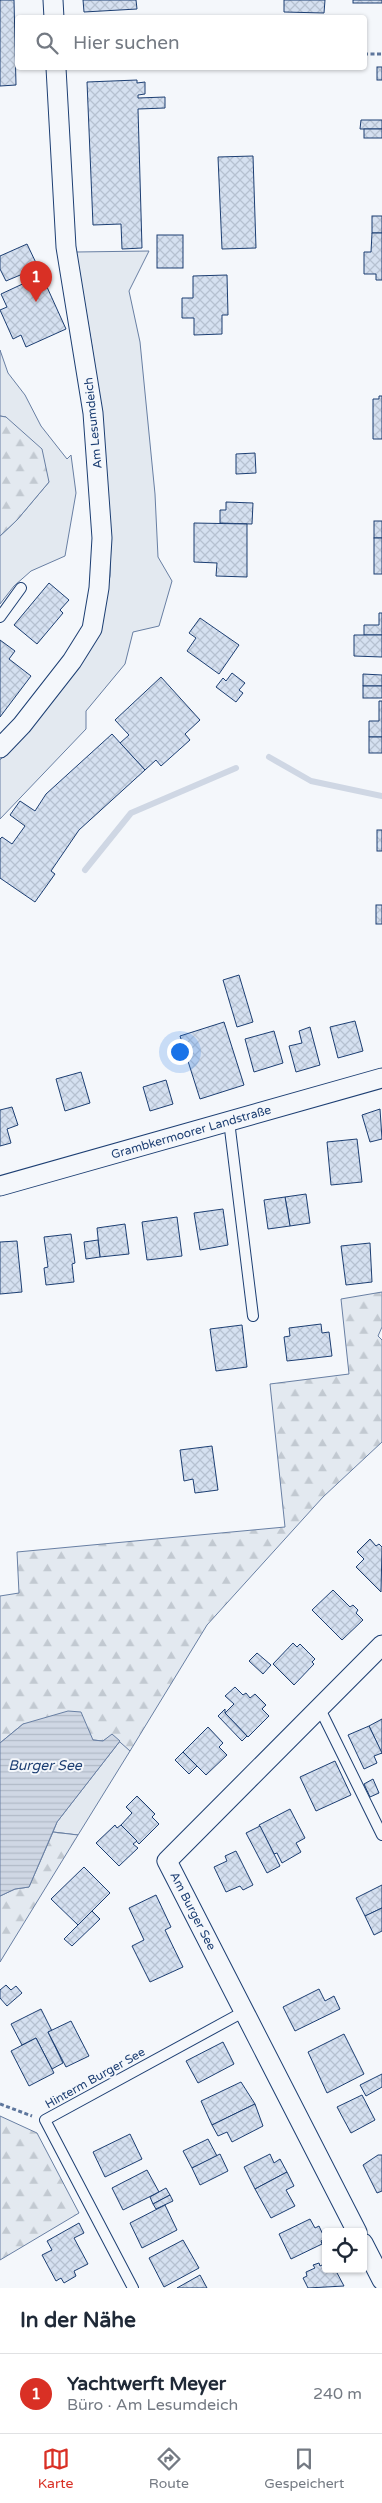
<!DOCTYPE html>
<html lang="de">
<meta charset="utf-8">
<style>
body{margin:0;font-family:"Varela Round",sans-serif;background:#f2f2f3;color:#1f2937}
.controls{position:absolute;right:15px;bottom:15px;display:grid;overflow:hidden;border-radius:5px;box-shadow:0 1px 4px #0004}
.controls button{width:45px;height:45px;display:grid;place-items:center;padding:0;border:0;border-bottom:1px solid #e0e1e3;background:#fff;color:#1f2937;font:25px sans-serif}
.you{position:absolute;left:179px;top:1051px;width:18px;height:18px;margin:-12px;border:4px solid #fff;border-radius:50%;background:#1a73e8;box-shadow:0 0 0 8px #1a73e833}
.badge{display:grid;place-items:center;width:32px;height:32px;border-radius:50%;background:#d93025;color:#fff;font-size:16px;font-weight:700}
.pin{position:absolute;translate:-50% -41px;filter:drop-shadow(0 1px 2px #0008)}
.pin::after{content:'';position:absolute;top:26px;width:18px;height:15px;background:inherit;clip-path:polygon(0 0,100% 0,50% 100%)}
.list{margin:0;padding:0;list-style:none}
h2{display:flex;justify-content:space-between;align-items:center;height:65px;margin:0;padding:0 20px;font-size:21px}
h2 small{font-size:16px;font-weight:400;color:#747a83}
.list li{display:grid;grid-template-columns:32px 1fr auto;gap:15px;align-items:center;box-sizing:border-box;height:80px;padding:0 20px;border-top:1px solid #e0e1e3}
.list b{display:block;font-size:19px;white-space:nowrap}
.list p{margin:0;font-size:16px;white-space:nowrap;color:#747a83}
.list em{font-size:16px;font-style:normal;color:#747a83}
.icon{flex:none;width:28px;height:28px;fill:none;stroke:currentColor;stroke-width:2;stroke-linecap:round;stroke-linejoin:round}
.map{position:relative;flex:none;width:382px;height:2288px;overflow:hidden}
.search{position:absolute;background:#fff;box-shadow:0 1px 4px #0004;left:15px;right:15px;top:15px;height:55px;display:flex;align-items:center;gap:12px;box-sizing:border-box;padding:0 18px;border-radius:5px;color:#747a83;font-size:19px}
.sheet{height:145px;background:#fff}
nav{display:flex;justify-content:space-around;align-items:center;box-sizing:border-box;height:70px;border-top:1px solid #e0e1e3;background:#fff;font-size:14px;color:#747a83}
nav a{display:grid;justify-items:center;gap:2px}
nav .on{color:#d93025}
.map>svg:first-child{display:block}
.green{fill:#e3e9f0;stroke:#687fa3}
.forest{fill:url(#forest-firs);stroke:#687fa3}
.water{fill:url(#water-rules);stroke:#687fa3}
.lines{fill:none;stroke-linecap:round;stroke-linejoin:round}
.stream{stroke:#cfd7e4;stroke-width:6}
.building{fill:url(#building-cross-hatch);stroke:#1d3f73}
.lane-casing{stroke:#1d3f73;stroke-width:12}
.street-casing{stroke:#1d3f73;stroke-width:21}
.path{stroke:#5e769c;stroke-width:3;stroke-dasharray:4 2.5;stroke-linecap:butt}
.lane{stroke:#f4f7fb;stroke-width:10}
.street{stroke:#f4f7fb;stroke-width:19}
.labels{text-anchor:middle;stroke-width:4;stroke-linejoin:round;paint-order:stroke}
.street-label{font-size:12px;fill:#1d3f73;stroke:#f4f7fb}
.water-label{font-size:14px;font-style:italic;fill:#1d3f73;stroke:#f4f7fb}
</style>
<div class="map">
<svg width="382" height="2288" viewBox="0 0 382 2288">
<defs>
<pattern id="forest-firs" width="22" height="20" patternUnits="userSpaceOnUse" patternTransform="scale(1.25)"><rect width="22" height="20" fill="#e3e9f0"/><path d="M5 1l3.5 6h-7zM16 11l3.5 6h-7z" fill="#c2c9d1"/></pattern>
<pattern id="water-rules" width="6" height="5" patternUnits="userSpaceOnUse" patternTransform="scale(1.25)"><rect width="6" height="5" fill="#cfd7e4"/><path d="M0 2.5h6" fill="none" stroke="#b1bac7"/></pattern>
<pattern id="building-cross-hatch" width="8" height="8" patternUnits="userSpaceOnUse" patternTransform="scale(1.25)"><rect width="8" height="8" fill="#d5e0f0"/><path d="M0 0l8 8M0 8l8-8" fill="none" stroke="#b6c1d1"/></pattern>
</defs>
<rect width="100%" height="100%" fill="#f4f7fb"/>
<g class="green">
<polygon points="149,251 129,291 140,342 155,494 158,557 172,581 159,626 133,632 125,664 86,711 86,729 0,819 0,760 28,729 99,631 110,576 111,535 104,445 92,347 76,252"/>
<polygon points="0,350 8,373 25,395 41,426 67,459 71,455 76,493 65,556 31,571 14,586 0,604 0,536 17,520 49,482 6,417 0,416"/>
<polygon points="120,1741 130,1751 78,1835 53,1832 57,1822"/>
</g>
<g class="forest">
<polygon points="0,416 6,417 42,449 49,482 17,520 0,536"/>
<polygon points="382,1292 382,1327 378,1336 382,1340 382,1442 323,1497 207,1625 130,1751 112,1735 103,1741 93,1740 23,1724 0,1743 0,1596 19,1593 17,1552 285,1527 270,1384 349,1374 341,1299"/>
<polygon points="53,1832 78,1835 0,1962 0,1896 15,1889 29,1887"/>
<polygon points="0,2116 37,2133 79,2213 0,2260"/>
</g>
<polygon class="water" points="68,1711 81,1712 93,1740 103,1741 112,1734 120,1741 57,1822 29,1887 15,1889 0,1896 0,1743 23,1724"/>
<g class="lines">
<g class="stream">
<polyline points="269,757 311,781 382,796"/>
<polyline points="85,870 131,813 236,768"/>
</g>
</g>
<g class="building">
<polygon points="0,0 14,0 16,85 0,86"/>
<polygon points="83,0 136,0 137,9 84,12"/>
<polygon points="284,0 325,0 324,13 284,12"/>
<rect x="353" y="0" width="29" height="3"/>
<rect x="377" y="67" width="5" height="13"/>
<polygon points="137,80 137,83 145,82 145,94 138,95 138,98 165,97 165,108 138,109 142,248 122,249 121,224 93,225 87,82"/>
<polygon points="361,120 382,120 382,129 360,129"/>
<rect x="364" y="129" width="18" height="9"/>
<polygon points="253,156 256,248 222,249 218,157"/>
<rect x="372" y="216" width="10" height="17"/>
<polygon points="372,233 382,233 382,280 376,280 376,274 364,274 364,252 371,252"/>
<rect x="157" y="235" width="26" height="33"/>
<polygon points="27,244 38,267 29,270 33,280 42,276 66,329 26,347 21,335 13,339 0,310 7,307 1,294 29,281 25,273 6,281 0,269 0,256"/>
<polygon points="227,275 228,315 222,315 222,334 194,335 194,318 182,318 182,298 193,298 193,276"/>
<polygon points="379,396 382,396 382,439 373,439 373,399 379,399"/>
<polygon points="255,453 256,473 236,474 236,454"/>
<polygon points="226,502 253,503 252,524 220,523 220,510 226,510"/>
<rect x="374" y="521" width="8" height="17"/>
<polygon points="194,523 247,524 247,577 216,576 217,563 194,562"/>
<rect x="374" y="538" width="8" height="36"/>
<polygon points="49,583 69,600 60,610 63,613 37,644 14,625"/>
<polygon points="379,613 382,613 382,635 364,635 364,625 379,625"/>
<polygon points="200,618 239,645 219,674 187,651 196,638 189,633"/>
<polygon points="354,635 382,635 382,657 354,656"/>
<polygon points="0,640 15,651 9,659 31,676 0,717"/>
<polygon points="232,673 245,683 239,690 243,693 236,702 216,687 223,678 226,681"/>
<polygon points="363,674 382,675 382,686 363,686"/>
<polygon points="161,677 200,720 185,734 190,740 161,766 156,760 145,770 120,743 129,735 115,720"/>
<rect x="363" y="686" width="19" height="12"/>
<polygon points="379,701 382,701 382,737 369,737 369,721 379,721"/>
<polygon points="112,734 145,770 79,830 51,871 55,874 35,902 0,878 0,839 2,837 12,844 25,826 10,815 20,801 35,811 46,794"/>
<rect x="369" y="737" width="13" height="16"/>
<rect x="377" y="830" width="5" height="21"/>
<rect x="376" y="905" width="6" height="19"/>
<polygon points="239,975 253,1022 237,1027 223,980"/>
<polygon points="355,1021 363,1051 338,1058 330,1027"/>
<polygon points="224,1022 244,1085 200,1099 180,1036"/>
<polygon points="310,1027 320,1065 296,1072 289,1046 302,1043 299,1031"/>
<polygon points="274,1031 283,1063 254,1072 245,1039"/>
<polygon points="81,1072 90,1103 65,1111 56,1079"/>
<polygon points="166,1080 173,1104 150,1111 143,1087"/>
<polygon points="12,1107 18,1125 7,1129 11,1143 0,1146 0,1110"/>
<polygon points="380,1109 382,1139 370,1142 362,1115"/>
<polygon points="357,1139 362,1182 331,1185 327,1142"/>
<polygon points="306,1194 310,1223 290,1226 285,1197"/>
<polygon points="285,1197 290,1226 268,1229 264,1200"/>
<polygon points="223,1209 228,1245 200,1250 194,1213"/>
<polygon points="177,1217 182,1256 147,1260 142,1222"/>
<polygon points="125,1224 129,1254 100,1257 97,1228"/>
<polygon points="71,1234 75,1263 72,1264 74,1282 46,1285 44,1268 48,1267 44,1237"/>
<polygon points="98,1240 100,1257 86,1259 84,1242"/>
<polygon points="17,1241 22,1292 0,1294 0,1242"/>
<polygon points="370,1243 372,1282 346,1285 341,1246"/>
<polygon points="321,1324 322,1333 329,1332 332,1356 287,1361 284,1337 290,1336 289,1328"/>
<polygon points="242,1325 247,1367 216,1371 210,1329"/>
<polygon points="212,1446 218,1490 195,1493 193,1479 184,1481 180,1450"/>
<polygon points="370,1539 376,1546 379,1544 382,1547 381,1592 356,1567 364,1559 357,1552"/>
<polygon points="333,1590 350,1607 353,1605 358,1610 356,1613 363,1620 342,1640 312,1610"/>
<polygon points="293,1643 297,1647 300,1644 315,1659 312,1662 314,1664 294,1685 273,1664"/>
<polygon points="257,1653 271,1665 263,1674 249,1661"/>
<polygon points="235,1687 243,1695 246,1693 250,1698 255,1694 266,1705 262,1709 269,1716 248,1737 225,1713 234,1704 225,1696"/>
<polygon points="225,1709 225,1713 247,1736 242,1741 218,1716"/>
<polygon points="382,1719 382,1754 369,1726"/>
<polygon points="369,1726 382,1753 374,1756 377,1763 364,1769 348,1735"/>
<polygon points="208,1727 223,1743 219,1747 227,1755 206,1775 183,1752"/>
<polygon points="183,1752 197,1766 189,1774 175,1760"/>
<polygon points="335,1761 351,1795 316,1811 300,1777"/>
<polygon points="373,1779 379,1793 370,1797 364,1784"/>
<polygon points="137,1796 155,1814 152,1817 159,1824 139,1844 121,1825 132,1813 126,1807"/>
<polygon points="290,1809 305,1838 296,1843 301,1852 282,1863 277,1853 274,1854 259,1825"/>
<polygon points="115,1825 117,1828 121,1825 137,1841 133,1844 138,1848 119,1866 96,1843"/>
<polygon points="260,1826 280,1866 267,1873 246,1833"/>
<polygon points="236,1851 253,1885 243,1890 240,1886 226,1892 214,1867 227,1861 225,1856"/>
<polygon points="84,1867 110,1893 78,1925 51,1899"/>
<polygon points="382,1885 382,1908 365,1916 356,1898"/>
<polygon points="156,1895 171,1927 165,1930 183,1967 150,1982 132,1946 144,1940 129,1908"/>
<polygon points="382,1908 382,1931 374,1935 365,1916"/>
<polygon points="92,1911 100,1919 72,1946 64,1939"/>
<polygon points="6,1985 11,1990 16,1986 22,1993 7,2006 0,1998 0,1990"/>
<polygon points="319,1989 325,2001 334,1996 340,2009 295,2031 283,2007"/>
<polygon points="41,2009 52,2031 48,2032 63,2063 52,2069 36,2038 22,2045 11,2024"/>
<polygon points="71,2021 89,2056 66,2067 48,2032"/>
<polygon points="344,2034 364,2074 327,2093 308,2052"/>
<polygon points="36,2038 54,2073 29,2086 11,2051"/>
<polygon points="223,2042 234,2064 198,2083 186,2061"/>
<polygon points="382,2074 382,2087 366,2096 360,2085"/>
<polygon points="241,2082 255,2104 212,2125 201,2101"/>
<polygon points="362,2095 375,2120 351,2133 337,2107"/>
<polygon points="255,2104 263,2126 232,2142 227,2132 218,2136 212,2125"/>
<polygon points="130,2134 142,2159 105,2177 93,2152"/>
<polygon points="208,2139 217,2156 192,2168 183,2151"/>
<polygon points="220,2154 228,2171 200,2185 192,2168"/>
<polygon points="270,2154 274,2163 280,2159 287,2172 255,2189 244,2167"/>
<polygon points="378,2155 382,2155 382,2191 377,2193 363,2165"/>
<polygon points="147,2170 159,2192 123,2210 112,2188"/>
<polygon points="287,2172 294,2186 286,2190 295,2206 271,2218 255,2189"/>
<polygon points="166,2188 170,2195 153,2204 150,2197"/>
<polygon points="170,2195 173,2201 156,2209 153,2204"/>
<polygon points="165,2205 177,2230 142,2248 130,2223"/>
<polygon points="310,2219 315,2228 319,2226 325,2239 321,2241 322,2244 291,2259 279,2234"/>
<polygon points="79,2223 84,2233 74,2238 88,2264 74,2271 76,2276 64,2283 61,2278 56,2281 42,2255 52,2250 47,2241"/>
<polygon points="183,2240 199,2268 164,2287 149,2258"/>
<polygon points="319,2263 320,2266 326,2263 326,2269 339,2269 336,2271 344,2286 308,2288 303,2278 307,2276 306,2272 315,2268 313,2265"/>
<polygon points="200,2275 207,2288 177,2288"/>
</g>
<g class="lines">
<g class="lane-casing">
<g id="lane">
<polyline points="0,617 21,588"/>
<polyline points="229,1121 253,1316"/>
<polyline points="319,1707 382,1835"/>
<polyline points="133,2288 45,2120 245,2011"/>
</g>
</g>
<g class="street-casing">
<g id="street">
<polyline points="53,0 54,18"/>
<polyline points="0,748 22,725 72,661 92,629 99,588 102,538 93,413 66,247 56,68"/>
<polyline points="0,1186 382,1078"/>
<polyline points="357,2232 167,1861 382,1645"/>
<polyline points="363,2243 382,2280"/>
</g>
</g>
<g class="path">
<polyline points="364,54 382,54"/>
<polyline points="0,2104 32,2116"/>
</g>
<use href="#lane" class="lane"/>
<use href="#street" class="street"/>
</g>
<g class="labels">
<g class="street-label">
<text transform="translate(93 423) rotate(-96)" y="4">Am Lesumdeich</text>
<text transform="translate(191 1132) rotate(-16)" y="4">Grambkermoorer Landstraße</text>
<text transform="translate(193 1911) rotate(63)" y="4">Am Burger See</text>
<text transform="translate(95 2078) rotate(-29)" y="4">Hinterm Burger See</text>
</g>
<g class="water-label">
<text x="45" y="1770">Burger See</text>
</g>
</g>
</svg>
<div class="controls">
<button><svg class="icon" aria-label="locate" viewBox="0 0 24 24"><circle cx="12" cy="12" r="6"/><path d="M12 2v4M12 18v4M2 12h4M18 12h4"/></svg></button>
</div>
<div class="you"></div>
<div class="pin badge" style="left:36px;top:302px">1</div>
<div class="search"><svg class="icon" aria-label="search" viewBox="0 0 24 24"><circle cx="10" cy="10" r="6"/><path d="M15 15l6 6"/></svg>Hier suchen</div>
</div>
<section class="sheet">
<h2>In der Nähe<small></small></h2>
<ul class="list">
<li><span class="badge">1</span><div><b>Yachtwerft Meyer</b><p>Büro · Am Lesumdeich</p></div><em>240 m</em></li>
</ul>
</section>
<nav>
<a class="on"><svg class="icon" aria-label="map" viewBox="0 0 24 24"><path d="M3 6l6-2 6 2 6-2v14l-6 2-6-2-6 2zM9 4v14M15 6v14"/></svg>Karte</a>
<a><svg class="icon" aria-label="directions" viewBox="0 0 24 24"><path d="M12 3l9 9-9 9-9-9zM9 14v-3h6M13 9l2 2-2 2"/></svg>Route</a>
<a><svg class="icon" aria-label="saved" viewBox="0 0 24 24"><path d="M7 4h10v16l-5-4-5 4z"/></svg>Gespeichert</a>
</nav>
